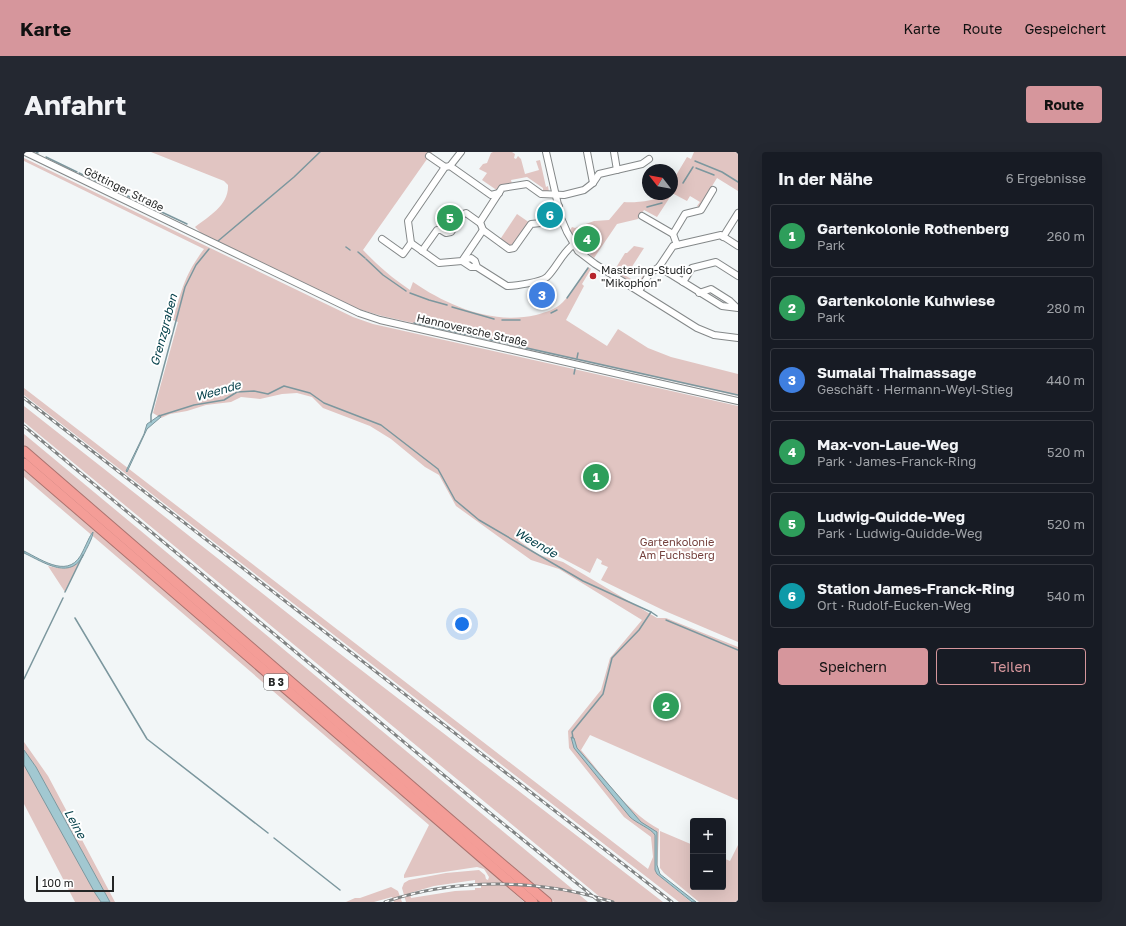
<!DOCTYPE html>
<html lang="de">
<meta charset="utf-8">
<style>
body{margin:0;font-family:"Golos Text",sans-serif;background:#242831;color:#f1f3f6}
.controls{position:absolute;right:12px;bottom:12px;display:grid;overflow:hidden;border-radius:4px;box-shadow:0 4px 16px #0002}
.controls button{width:36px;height:36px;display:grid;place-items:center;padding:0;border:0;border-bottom:1px solid #363941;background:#171b24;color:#f1f3f6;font:20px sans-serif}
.compass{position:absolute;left:618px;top:12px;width:36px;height:36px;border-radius:50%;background:#171b24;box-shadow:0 4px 16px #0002;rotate:301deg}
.scale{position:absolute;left:12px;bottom:10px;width:78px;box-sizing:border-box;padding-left:4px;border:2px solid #242626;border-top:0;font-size:11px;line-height:14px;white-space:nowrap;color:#242626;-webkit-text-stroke:3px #fff;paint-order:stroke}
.you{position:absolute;left:438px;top:472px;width:14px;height:14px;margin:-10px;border:3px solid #fff;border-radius:50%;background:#1a73e8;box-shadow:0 0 0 6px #1a73e833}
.badge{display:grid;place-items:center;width:26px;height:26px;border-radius:50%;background:#d6969c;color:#fff;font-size:13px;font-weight:700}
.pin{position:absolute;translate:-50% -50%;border:2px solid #fff;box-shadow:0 1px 4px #0006}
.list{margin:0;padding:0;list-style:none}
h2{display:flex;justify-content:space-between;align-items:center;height:52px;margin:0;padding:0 16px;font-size:17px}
h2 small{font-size:13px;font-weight:400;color:#9ea1a6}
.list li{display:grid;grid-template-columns:26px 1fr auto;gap:12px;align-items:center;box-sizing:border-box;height:64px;margin:0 8px 8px;padding:0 8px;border:1px solid #363941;border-radius:4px}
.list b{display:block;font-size:15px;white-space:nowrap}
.list p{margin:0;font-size:13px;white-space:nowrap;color:#9ea1a6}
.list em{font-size:13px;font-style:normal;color:#9ea1a6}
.actions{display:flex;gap:8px;padding:12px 16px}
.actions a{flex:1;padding:9px 0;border:1px solid #d6969c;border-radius:4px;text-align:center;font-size:14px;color:#d6969c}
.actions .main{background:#d6969c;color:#111}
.map{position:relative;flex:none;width:714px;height:750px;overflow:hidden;border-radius:4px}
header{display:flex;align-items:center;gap:24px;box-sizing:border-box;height:56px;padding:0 20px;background:#d6969c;color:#111}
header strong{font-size:19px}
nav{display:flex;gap:22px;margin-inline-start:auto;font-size:14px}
.intro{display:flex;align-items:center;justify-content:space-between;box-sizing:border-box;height:96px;padding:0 24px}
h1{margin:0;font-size:28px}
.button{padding:10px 18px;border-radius:4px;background:#d6969c;color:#111;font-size:14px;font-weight:700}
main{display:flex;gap:24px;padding:0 24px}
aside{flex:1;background:#171b24;border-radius:4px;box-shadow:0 4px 16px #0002}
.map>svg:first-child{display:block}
.green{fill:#e1c5c2;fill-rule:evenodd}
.water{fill:#a2c8d1;stroke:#7c979e}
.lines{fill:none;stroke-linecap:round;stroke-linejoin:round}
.stream{stroke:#7c979e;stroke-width:1.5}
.minor-casing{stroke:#848889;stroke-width:8}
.highway-casing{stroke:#ab736f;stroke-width:11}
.minor{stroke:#fff;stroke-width:6}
.highway{stroke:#f49d97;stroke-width:9}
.rail-casing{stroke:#808383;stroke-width:3}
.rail{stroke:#fff;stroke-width:1.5;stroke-dasharray:4.5;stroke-linecap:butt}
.poi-dot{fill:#b6252d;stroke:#fff;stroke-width:1.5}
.labels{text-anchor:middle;stroke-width:4;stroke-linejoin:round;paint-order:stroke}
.shield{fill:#fff;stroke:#666767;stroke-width:1}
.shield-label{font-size:10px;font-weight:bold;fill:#242626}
.street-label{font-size:11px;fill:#242626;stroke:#fff}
.poi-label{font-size:11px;fill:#242626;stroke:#fff;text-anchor:start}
.park-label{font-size:11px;fill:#76433f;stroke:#fff}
.water-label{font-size:12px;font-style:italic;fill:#05414b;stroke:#fff}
</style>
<header>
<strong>Karte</strong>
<nav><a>Karte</a><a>Route</a><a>Gespeichert</a></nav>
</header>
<div class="intro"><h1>Anfahrt</h1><a class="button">Route</a></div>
<main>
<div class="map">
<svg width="714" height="750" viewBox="0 0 714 750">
<rect width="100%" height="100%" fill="#f2f6f7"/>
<g class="green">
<path d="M127,0h281l-69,98c14,15 28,27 47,40l3,-8c35,24 80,43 123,33 10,-3 19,-5 27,-13 10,-10 17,-24 25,-35l3,2 -9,15 2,2 -18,34 41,26 11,-17 30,19 23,9 67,17v22l-356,-80 -27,-8 -153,-74 -7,-7c14,-11 34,-22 33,-42l-4,-4z"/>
<polygon points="469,0 488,0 491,2 490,6 492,7 494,4 497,7 501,22 515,18 512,9 516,8 522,35 524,34 525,40 519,40 519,36 503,25 487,28 488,32 474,39 458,28 463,21 455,17 459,12 463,11 467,1"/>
<polygon points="670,0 714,0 714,39 693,26 675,55 673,54 676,50 666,44 663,49 648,41 648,30 663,5 667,7"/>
<path d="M0,6l329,159 20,7 365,82v236l-73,-31 -64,-31 7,-13 -7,-3 1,-3 -5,-3 -7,15 -70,-37 -2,4 21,15 24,7 94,56h9l72,29v153l-148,-65 -9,15c24,28 45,61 78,79l-2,45 34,28h-12l-655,-507v-7l624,481 5,-12 -2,-20 -27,-20 -55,-69 -1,-17 33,-41 9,-32 32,-38 -83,-51 -28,-9 -75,-54 -17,-31 -14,-8 -34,-28 -21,-13 -47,-18 -11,-11 -15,-4 -15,1 -22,5 -19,-2 -10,5 -25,3 -19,6 -17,3 -9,4 -8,-5 25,-91 -5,-2c8,-29 12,-46 31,-71l-180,-88z"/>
<path d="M641,42h7l-15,23 -13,-7 -6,9 -21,5 -23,34 -15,-13 -9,-15 2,-3 3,1 19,-7 15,-1 15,-18c10,1 35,-1 41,-8z"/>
<polygon points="427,51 440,59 426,79 423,80 412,73"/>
<polygon points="493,62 506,71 489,95 486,96 475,89"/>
<polygon points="610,94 620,96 602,124 614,131 624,116 626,118 616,133 613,134 590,119 601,101 603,101"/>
<polygon points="0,254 276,471 639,750 582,750 0,270"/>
<polygon points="0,282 546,735 564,750 530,750 507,731 0,296"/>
<path d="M0,316l472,408 28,26h-118l-4,-14 2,-5 5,-3 37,-7 33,-3 6,5 1,4 2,1 1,-3 -5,-8 -7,-2 -73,11v-3l25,-50 -405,-348zM451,728v3h6v5h-6v2l-20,1 -44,7 -1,-5 24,-7z"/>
<path d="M56,409l-15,31 -17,-26c15,3 20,5 32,-5z"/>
<polygon points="0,590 24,624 91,750 86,750 12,615 0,598"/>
<polygon points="0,613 5,620 77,750 51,750 0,652"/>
<polygon points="636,679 669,693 669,735 699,735 699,706 706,709 714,693 714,750 675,750 640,721 636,716"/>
<polygon points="367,735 374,739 378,750 370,750 368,745 350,750 322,750 331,746 336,746"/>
</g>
<g class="water">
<polygon points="136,263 137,265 123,277 103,320 102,319 120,282 123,272"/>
<path d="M69,380c0,5 -5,14 -8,20 -13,30 -40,11 -61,1v-2c20,10 46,29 59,0 3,-6 7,-16 10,-19z"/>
<path d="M547,585l3,1 3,10 64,74 16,10v33l3,9 36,28h-4l-35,-28 -2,-4v-35c-3,-6 -19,-12 -25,-18l-56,-69z"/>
<polygon points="0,598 12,615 86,750 77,750 71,741 0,613"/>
</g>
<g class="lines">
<g class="stream">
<polyline points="12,0 14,1"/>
<polyline points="22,5 53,20"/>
<polyline points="671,9 698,20 714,30"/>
<polyline points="672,16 690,23"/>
<polyline points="55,21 163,72"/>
<polyline points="659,31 669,15"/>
<polyline points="623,55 638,51"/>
<polyline points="194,89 270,25 296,0"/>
<polyline points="322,95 326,98"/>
<polyline points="334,100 341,106"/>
<polyline points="342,107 359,123 382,139"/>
<polyline points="386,141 405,148 423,153"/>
<polyline points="543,146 564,116"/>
<polyline points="428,155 470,167"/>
<polyline points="527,161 533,158"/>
<polyline points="478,168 496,168"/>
<polyline points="390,171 714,243"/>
<polyline points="553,206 554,201"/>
<polyline points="550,222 551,217"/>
<polyline points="135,264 170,253 200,248 213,240 230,239 244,242 260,234 286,241 300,251 357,273 414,317 431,348 455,368 559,429 627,460 615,478 588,506 579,542 548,580 549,586"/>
<polyline points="127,270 127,263 161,135 172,113 185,97"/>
<polyline points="41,440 59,403"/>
<polyline points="627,460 633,464"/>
<polyline points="51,466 123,587 244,681"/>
<polyline points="642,468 714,498"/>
<polyline points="0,527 39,446"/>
<polyline points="250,686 316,738"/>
</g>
<g class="minor-casing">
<g id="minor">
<polyline points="1,0 335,161 356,168 714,249"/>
<polyline points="437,0 426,14 421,15 384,69 387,91 415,111 438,109 459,78 485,97 490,96 507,72 517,71 527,57 535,54"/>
<polyline points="522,0 537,66 543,80 554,99 571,112 673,176 690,183 714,186"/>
<polyline points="563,0 569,31"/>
<polyline points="590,0 593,18"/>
<polyline points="405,4 421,15"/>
<polyline points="426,14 467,43 475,41"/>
<polyline points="618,64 649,82 653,93"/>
<polyline points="459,78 456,70 478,36 503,32 517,42 540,43 560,38 569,31 575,22 618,12 625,7"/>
<polyline points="649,82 661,62 677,58 689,38"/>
<polyline points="699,85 714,61"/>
<polyline points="358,87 379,102 387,91"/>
<polyline points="398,99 413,78 417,78 422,81 427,80 439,62 442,61 456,71"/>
<path d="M453,115l-2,-6 -4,-3 -9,3 9,6h6l30,19c9,0 34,-4 40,-9 10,-10 15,-24 27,-33"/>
<polyline points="635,115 698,154 714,156"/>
<polyline points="659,130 668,116 692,110 714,124"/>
<polyline points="615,139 626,121 635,115 649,94 697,83 714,94"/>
<polyline points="675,141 687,137 706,149 712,155"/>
</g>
</g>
<g class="highway-casing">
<g id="highway">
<polyline points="0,299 437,677 523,750"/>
<polyline points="0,311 509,750"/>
</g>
</g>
<use href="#minor" class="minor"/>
<use href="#highway" class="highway"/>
<g class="rail-casing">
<g id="rail">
<polyline points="0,246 648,750"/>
<polyline points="0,274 434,635 576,750"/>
<path d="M361,750c72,-25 157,-23 228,0"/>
</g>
</g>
<use href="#rail" class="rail"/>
</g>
<circle class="poi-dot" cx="569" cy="124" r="4"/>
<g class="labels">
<rect class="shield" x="240" y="522" width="24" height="16" rx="3"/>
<g class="shield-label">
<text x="252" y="534">B 3</text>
</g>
<g class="street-label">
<text transform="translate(100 37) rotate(26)" y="4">Göttinger Straße</text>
<text transform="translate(448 178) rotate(13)" y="4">Hannoversche Straße</text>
</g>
<g class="poi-label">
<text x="577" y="122">Mastering-Studio<tspan x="577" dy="13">"Mikophon"</tspan></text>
</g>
<g class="park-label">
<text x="653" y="394">Gartenkolonie<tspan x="653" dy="13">Am Fuchsberg</tspan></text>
</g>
<g class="water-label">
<text transform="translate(140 178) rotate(-75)" y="4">Grenzgraben</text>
<text transform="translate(194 239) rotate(-16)" y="4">Weende</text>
<text transform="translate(512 391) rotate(30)" y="4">Weende</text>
<text transform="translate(51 672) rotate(61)" y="4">Leine</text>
</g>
</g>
</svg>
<div class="controls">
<button>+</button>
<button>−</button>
</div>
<svg class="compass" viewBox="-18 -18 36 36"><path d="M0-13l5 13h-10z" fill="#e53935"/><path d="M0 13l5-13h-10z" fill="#9ea1a6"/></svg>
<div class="scale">100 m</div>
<div class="you"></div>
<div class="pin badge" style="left:572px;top:325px;background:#2e9e5b">1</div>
<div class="pin badge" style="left:642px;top:554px;background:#2e9e5b">2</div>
<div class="pin badge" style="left:518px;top:143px;background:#3f7fe0">3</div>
<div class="pin badge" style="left:563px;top:87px;background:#2e9e5b">4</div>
<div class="pin badge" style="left:426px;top:66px;background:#2e9e5b">5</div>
<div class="pin badge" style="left:526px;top:63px;background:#0f9aa8">6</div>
</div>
<aside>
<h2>In der Nähe<small>6 Ergebnisse</small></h2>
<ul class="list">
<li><span class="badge" style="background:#2e9e5b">1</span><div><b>Gartenkolonie Rothenberg</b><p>Park</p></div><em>260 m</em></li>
<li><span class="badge" style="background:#2e9e5b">2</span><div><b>Gartenkolonie Kuhwiese</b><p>Park</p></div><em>280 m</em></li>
<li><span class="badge" style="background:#3f7fe0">3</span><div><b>Sumalai Thaimassage</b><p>Geschäft · Hermann-Weyl-Stieg</p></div><em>440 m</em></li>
<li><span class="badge" style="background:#2e9e5b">4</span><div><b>Max-von-Laue-Weg</b><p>Park · James-Franck-Ring</p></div><em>520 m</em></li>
<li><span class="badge" style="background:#2e9e5b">5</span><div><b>Ludwig-Quidde-Weg</b><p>Park · Ludwig-Quidde-Weg</p></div><em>520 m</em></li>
<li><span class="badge" style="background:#0f9aa8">6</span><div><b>Station James-Franck-Ring</b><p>Ort · Rudolf-Eucken-Weg</p></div><em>540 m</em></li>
</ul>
<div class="actions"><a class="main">Speichern</a><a>Teilen</a></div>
</aside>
</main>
